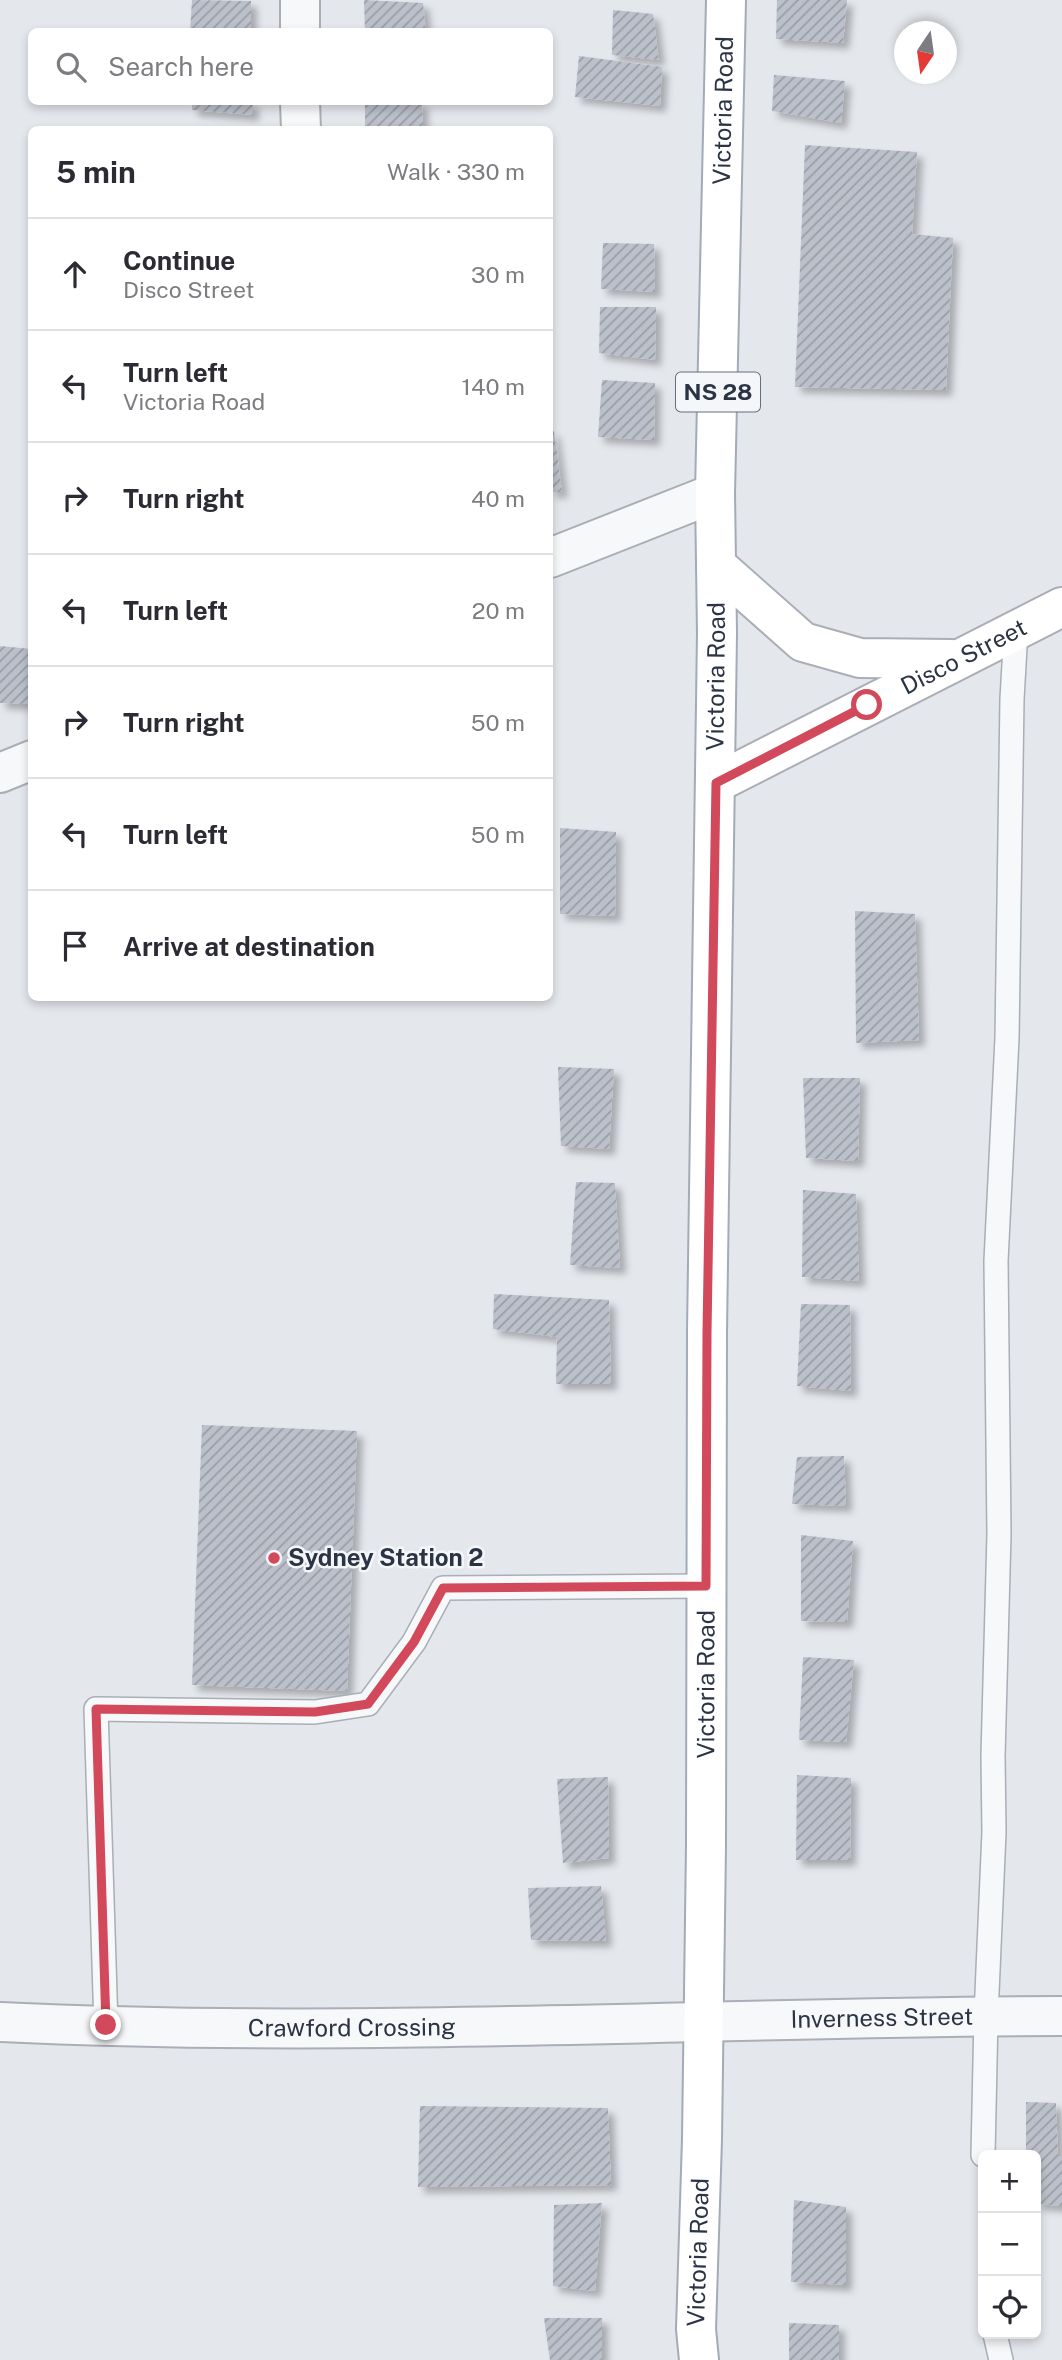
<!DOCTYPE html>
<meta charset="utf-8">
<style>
body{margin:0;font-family:"Public Sans",sans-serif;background:#f7f7f7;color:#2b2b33}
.controls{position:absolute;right:21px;bottom:21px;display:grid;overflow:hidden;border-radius:10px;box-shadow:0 4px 10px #0003}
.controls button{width:63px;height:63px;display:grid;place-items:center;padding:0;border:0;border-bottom:2px solid #e1e1e2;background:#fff;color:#2b2b33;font:35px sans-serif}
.compass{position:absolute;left:894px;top:21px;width:63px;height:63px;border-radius:50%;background:#fff;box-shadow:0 4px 10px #0003;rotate:193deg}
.stop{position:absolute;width:21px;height:21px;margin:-16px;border:5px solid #d1495b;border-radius:50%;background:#fff}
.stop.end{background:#d1495b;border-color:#fff;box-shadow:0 2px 7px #0008}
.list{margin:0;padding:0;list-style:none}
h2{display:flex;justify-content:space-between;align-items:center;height:91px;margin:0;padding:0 28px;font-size:30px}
h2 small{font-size:23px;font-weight:400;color:#7c7c81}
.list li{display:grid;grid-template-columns:46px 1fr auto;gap:21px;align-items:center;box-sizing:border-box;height:112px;padding:0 28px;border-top:2px solid #e1e1e2}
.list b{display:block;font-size:26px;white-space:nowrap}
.list p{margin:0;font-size:23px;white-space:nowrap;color:#7c7c81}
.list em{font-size:23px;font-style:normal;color:#7c7c81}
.icon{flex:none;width:38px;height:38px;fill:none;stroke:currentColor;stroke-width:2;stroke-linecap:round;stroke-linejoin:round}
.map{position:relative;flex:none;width:1062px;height:2360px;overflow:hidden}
.search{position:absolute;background:#fff;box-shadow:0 4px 10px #0003;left:28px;top:28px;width:525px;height:77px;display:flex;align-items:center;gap:18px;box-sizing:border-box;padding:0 24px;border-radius:10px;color:#7c7c81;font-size:26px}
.panel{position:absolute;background:#fff;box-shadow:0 4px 10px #0003;left:28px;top:126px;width:525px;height:875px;border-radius:10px}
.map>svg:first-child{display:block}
.building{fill:url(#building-hatch);filter:url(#shadow)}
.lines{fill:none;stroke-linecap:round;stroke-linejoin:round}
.lane-casing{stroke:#a9aeb7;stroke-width:26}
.street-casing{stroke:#a9aeb7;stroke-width:42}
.secondary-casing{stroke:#a9aeb7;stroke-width:42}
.primary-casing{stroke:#a3abb8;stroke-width:42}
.lane{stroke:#f7f8fa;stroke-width:23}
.street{stroke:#f7f8fa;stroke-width:38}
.secondary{stroke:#fff;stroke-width:38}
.primary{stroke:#fff;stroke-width:38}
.route{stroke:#d1495b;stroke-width:9}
.poi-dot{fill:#d1495b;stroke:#f4f6f9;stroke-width:2.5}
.labels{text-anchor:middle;stroke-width:5;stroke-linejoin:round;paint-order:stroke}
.shield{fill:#f4f6f9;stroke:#676e7b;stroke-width:2}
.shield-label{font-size:23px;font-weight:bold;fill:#2b3445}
.street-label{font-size:24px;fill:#2b3445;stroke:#f4f6f9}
.poi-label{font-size:24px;font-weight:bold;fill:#2b3445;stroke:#f4f6f9;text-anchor:start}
</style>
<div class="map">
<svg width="1062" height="2360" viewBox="0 0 1062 2360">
<defs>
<pattern id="building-hatch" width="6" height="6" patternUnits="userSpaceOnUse" patternTransform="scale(1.75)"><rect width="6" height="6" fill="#bbc0ca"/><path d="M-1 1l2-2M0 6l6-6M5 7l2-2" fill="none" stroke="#989da6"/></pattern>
<filter id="shadow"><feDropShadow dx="6" dy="6" stdDeviation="3.5" flood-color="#0004"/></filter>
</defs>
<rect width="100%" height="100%" fill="#e4e7ec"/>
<g class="building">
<polygon points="192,0 251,1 251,32 190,32"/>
<polygon points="364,0 423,3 426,32 365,32"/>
<polygon points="777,0 847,0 843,43 776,39"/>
<polygon points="613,10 653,14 659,60 612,55"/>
<polygon points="579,56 662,67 660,106 575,97"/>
<polygon points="774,75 845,81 841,123 772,111"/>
<polygon points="192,102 253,102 253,115 192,110"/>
<polygon points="365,102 422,102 423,130 365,130"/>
<polygon points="805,145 917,152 912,234 953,238 946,390 795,387"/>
<polygon points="603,243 654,244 655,292 601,289"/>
<polygon points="600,307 656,307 655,360 599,353"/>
<polygon points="602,380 655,383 654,440 598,437"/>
<polygon points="550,431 554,431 562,492 550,492"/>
<polygon points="0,646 31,649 28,704 0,703"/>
<polygon points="560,828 616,832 615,916 560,914"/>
<polygon points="855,911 915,914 919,1040 856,1043"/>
<polygon points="558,1067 614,1069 609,1149 561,1146"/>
<polygon points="803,1078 860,1078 858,1161 806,1158"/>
<polygon points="576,1182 615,1183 620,1268 570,1265"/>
<polygon points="803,1190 856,1194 859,1281 802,1277"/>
<polygon points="494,1294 609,1300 611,1384 556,1384 557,1337 493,1329"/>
<polygon points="801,1304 850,1305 851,1391 797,1386"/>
<polygon points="202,1425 357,1431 347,1691 192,1685"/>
<polygon points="844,1456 846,1506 792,1504 797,1457"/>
<polygon points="801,1535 853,1541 847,1622 801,1621"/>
<polygon points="803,1657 854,1660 846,1742 799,1740"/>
<polygon points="797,1775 851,1778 850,1860 796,1860"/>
<polygon points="608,1777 609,1858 563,1863 557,1779"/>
<polygon points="601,1886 606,1941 531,1940 528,1888"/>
<polygon points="1026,2102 1056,2103 1058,2156 1062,2156 1062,2206 1036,2204 1036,2155 1026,2155"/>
<polygon points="420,2106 608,2108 611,2185 418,2187"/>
<polygon points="794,2200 846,2207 846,2285 791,2282"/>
<polygon points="602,2203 595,2291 553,2286 554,2205"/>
<polygon points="544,2318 602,2318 602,2360 550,2360"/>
<polygon points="789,2323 839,2325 839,2360 789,2360"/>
</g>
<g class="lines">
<g class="lane-casing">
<g id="lane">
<polyline points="106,2026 96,1709 315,1712 368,1704 414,1642 443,1588 706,1586"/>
<polyline points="983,2155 986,2016 994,1832 993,1756 999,1534 996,1261 1007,1038 1012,699 1016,630"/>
<polyline points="995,2334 1001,2360"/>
</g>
</g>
<g class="street-casing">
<g id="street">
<polyline points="300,0 300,32"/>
<polyline points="300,102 301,130"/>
<polyline points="550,558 715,493"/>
<polyline points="0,773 32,760"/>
<path id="s1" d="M0,2022c354,17 708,-5 1062,-6"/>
</g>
</g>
<g class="secondary-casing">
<g id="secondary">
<polyline points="716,565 803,642 860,658 952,659"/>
<path id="s2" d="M716,783l346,-176"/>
</g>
</g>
<g class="primary-casing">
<g id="primary">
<path id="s3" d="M699,2360l-3,-31 6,-190 4,-294 1,-512 10,-700 -2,-140 11,-493"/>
</g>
</g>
<use href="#lane" class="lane"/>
<use href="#street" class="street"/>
<use href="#secondary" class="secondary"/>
<use href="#primary" class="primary"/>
</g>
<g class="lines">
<polyline class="route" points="106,2025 96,1709 315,1712 368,1704 414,1642 443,1588 706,1586 707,1333 716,783 867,705"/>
</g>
<circle class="poi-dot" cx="274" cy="1558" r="7"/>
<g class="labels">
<rect class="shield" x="676" y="372.5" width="84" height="39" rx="5"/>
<g class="shield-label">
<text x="718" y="400">NS 28</text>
</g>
<g class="street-label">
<text dy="8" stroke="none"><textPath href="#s3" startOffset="2250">Victoria Road</textPath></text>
<text dy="8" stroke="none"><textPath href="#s2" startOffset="278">Disco Street</textPath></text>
<text dy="8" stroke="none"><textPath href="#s3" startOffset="1684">Victoria Road</textPath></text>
<text dy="8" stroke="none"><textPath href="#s3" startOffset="676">Victoria Road</textPath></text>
<text dy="8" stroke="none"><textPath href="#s1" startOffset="882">Inverness Street</textPath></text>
<text dy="8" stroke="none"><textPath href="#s1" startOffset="352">Crawford Crossing</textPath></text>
<text dy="8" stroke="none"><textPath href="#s3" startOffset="108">Victoria Road</textPath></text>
</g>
<g class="poi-label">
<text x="288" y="1566">Sydney Station 2</text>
</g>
</g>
</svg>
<div class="controls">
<button>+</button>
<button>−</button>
<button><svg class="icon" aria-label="locate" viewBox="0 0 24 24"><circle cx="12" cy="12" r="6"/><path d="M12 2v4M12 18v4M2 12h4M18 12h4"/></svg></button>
</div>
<svg class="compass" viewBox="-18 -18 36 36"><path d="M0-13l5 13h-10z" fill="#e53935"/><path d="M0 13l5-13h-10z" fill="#7c7c81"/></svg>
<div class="stop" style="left:867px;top:705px"></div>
<div class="stop end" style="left:106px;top:2025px"></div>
<div class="search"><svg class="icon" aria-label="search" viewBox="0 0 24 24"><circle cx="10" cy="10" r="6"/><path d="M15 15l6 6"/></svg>Search here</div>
<section class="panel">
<h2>5 min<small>Walk · 330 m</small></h2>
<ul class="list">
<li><svg class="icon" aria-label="ahead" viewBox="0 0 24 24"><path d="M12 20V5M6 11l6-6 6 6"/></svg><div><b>Continue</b><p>Disco Street</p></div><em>30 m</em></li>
<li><svg class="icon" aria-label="left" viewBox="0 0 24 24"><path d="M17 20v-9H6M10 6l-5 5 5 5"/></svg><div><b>Turn left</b><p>Victoria Road</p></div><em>140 m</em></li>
<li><svg class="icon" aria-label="right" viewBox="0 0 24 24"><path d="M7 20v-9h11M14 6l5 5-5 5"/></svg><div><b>Turn right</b></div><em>40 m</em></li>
<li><svg class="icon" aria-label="left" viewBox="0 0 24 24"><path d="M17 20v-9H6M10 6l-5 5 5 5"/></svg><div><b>Turn left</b></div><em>20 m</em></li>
<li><svg class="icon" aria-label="right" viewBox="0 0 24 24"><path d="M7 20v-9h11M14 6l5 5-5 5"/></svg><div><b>Turn right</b></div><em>50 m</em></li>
<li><svg class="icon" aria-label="left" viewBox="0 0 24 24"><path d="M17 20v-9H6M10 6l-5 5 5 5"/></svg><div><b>Turn left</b></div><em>50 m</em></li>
<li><svg class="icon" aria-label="arrive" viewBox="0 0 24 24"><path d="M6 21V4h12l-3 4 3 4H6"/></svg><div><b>Arrive at destination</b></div></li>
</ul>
</section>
</div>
